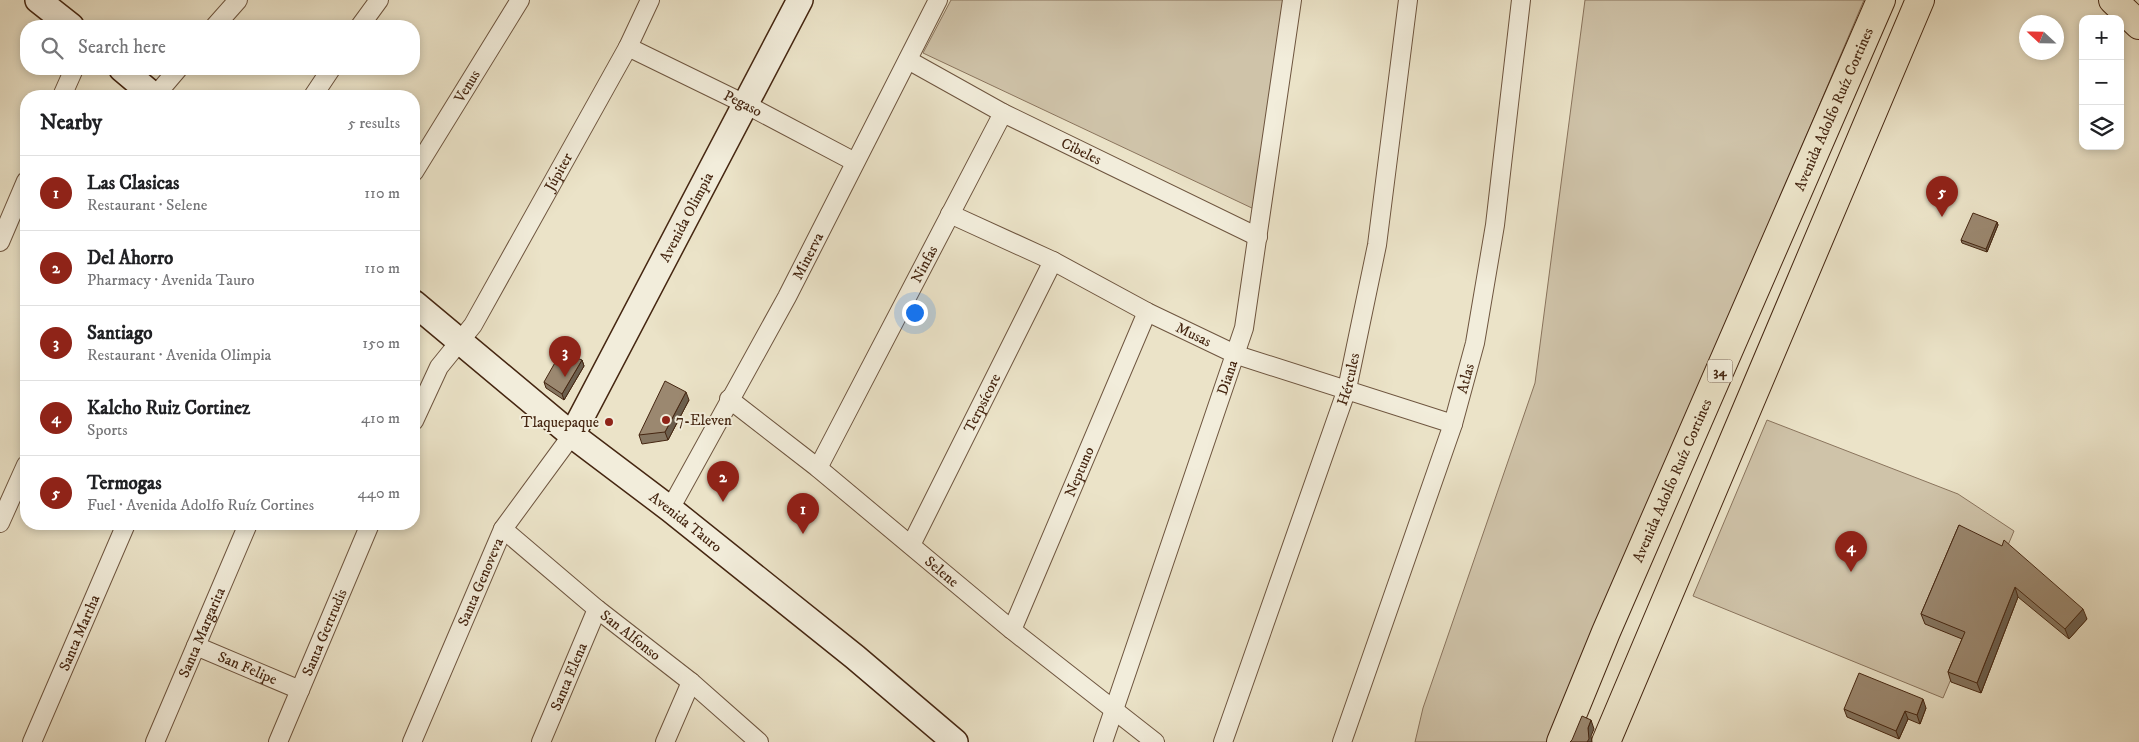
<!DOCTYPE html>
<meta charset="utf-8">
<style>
body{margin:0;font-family:"IM FELL DW Pica",serif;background:#f6f6f6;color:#202124}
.controls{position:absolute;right:15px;top:15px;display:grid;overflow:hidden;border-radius:10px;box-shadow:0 2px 8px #0003}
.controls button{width:45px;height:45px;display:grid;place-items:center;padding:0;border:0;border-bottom:1px solid #e0e0e0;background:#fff;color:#202124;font:25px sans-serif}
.compass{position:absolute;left:2019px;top:15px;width:45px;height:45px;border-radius:50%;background:#fff;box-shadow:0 2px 8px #0003;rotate:292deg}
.you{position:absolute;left:914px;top:312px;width:18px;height:18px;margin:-12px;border:4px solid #fff;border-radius:50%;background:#1a73e8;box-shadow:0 0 0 8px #1a73e833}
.badge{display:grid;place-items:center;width:32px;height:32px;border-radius:50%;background:#8f2418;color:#fff;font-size:16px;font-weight:700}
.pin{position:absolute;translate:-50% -41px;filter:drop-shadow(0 1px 2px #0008)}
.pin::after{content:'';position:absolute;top:26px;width:18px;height:15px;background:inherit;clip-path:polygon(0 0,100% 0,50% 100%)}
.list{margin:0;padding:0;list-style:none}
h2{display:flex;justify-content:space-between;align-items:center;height:65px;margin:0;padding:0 20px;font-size:21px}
h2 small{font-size:16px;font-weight:400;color:#757577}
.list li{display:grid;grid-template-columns:32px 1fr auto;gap:15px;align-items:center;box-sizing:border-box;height:75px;padding:0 20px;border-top:1px solid #e0e0e0}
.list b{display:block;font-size:19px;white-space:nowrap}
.list p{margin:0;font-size:16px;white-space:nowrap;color:#757577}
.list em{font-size:16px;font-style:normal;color:#757577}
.icon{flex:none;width:28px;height:28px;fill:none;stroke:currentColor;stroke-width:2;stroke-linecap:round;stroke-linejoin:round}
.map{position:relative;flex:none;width:2139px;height:742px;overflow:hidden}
.search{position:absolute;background:#fff;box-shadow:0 2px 8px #0003;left:20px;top:20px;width:400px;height:55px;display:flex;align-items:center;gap:12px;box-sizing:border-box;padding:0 18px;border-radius:20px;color:#757577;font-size:19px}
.panel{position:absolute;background:#fff;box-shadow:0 2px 8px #0003;left:20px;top:90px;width:400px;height:440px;border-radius:20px}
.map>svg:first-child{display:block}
.green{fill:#cfc3a9;stroke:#8a745d}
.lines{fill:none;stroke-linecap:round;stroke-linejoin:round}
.street-casing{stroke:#6e553f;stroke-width:20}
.secondary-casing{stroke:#452611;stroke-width:28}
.primary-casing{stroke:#452611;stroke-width:30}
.highway-casing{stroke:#452611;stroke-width:30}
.street{stroke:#f2eddb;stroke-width:18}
.secondary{stroke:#f2eddb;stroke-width:25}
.primary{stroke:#ebe3c8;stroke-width:28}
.highway{stroke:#ebe3c8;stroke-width:28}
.wall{fill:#857560;stroke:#452611}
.shaded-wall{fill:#6c5f4e;stroke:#452611}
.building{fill:#9b8870;stroke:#452611}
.poi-dot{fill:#8f2418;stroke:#f2eddb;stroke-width:2}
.labels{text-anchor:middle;stroke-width:4;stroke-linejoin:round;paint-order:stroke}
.shield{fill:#f2eddb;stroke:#79624e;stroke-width:1}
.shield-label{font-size:14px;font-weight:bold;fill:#452611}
.street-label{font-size:15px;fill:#452611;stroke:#f2eddb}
.poi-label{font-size:15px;fill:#452611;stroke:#f2eddb;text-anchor:start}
</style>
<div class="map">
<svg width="2139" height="742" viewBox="0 0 2139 742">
<rect width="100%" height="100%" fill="#ebe3c8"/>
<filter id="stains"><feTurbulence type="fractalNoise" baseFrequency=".004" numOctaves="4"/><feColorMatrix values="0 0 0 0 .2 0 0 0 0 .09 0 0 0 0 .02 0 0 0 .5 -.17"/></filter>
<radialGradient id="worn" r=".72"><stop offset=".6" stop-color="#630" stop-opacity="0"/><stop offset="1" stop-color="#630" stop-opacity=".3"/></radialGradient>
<g class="green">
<polygon points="951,0 1283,0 1254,209 923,53"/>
<polygon points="1585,0 1864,0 1549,742 1415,742 1423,708 1535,383"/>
<polygon points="1767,420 1958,494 2014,531 1943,698 1693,596"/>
</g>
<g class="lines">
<g class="street-casing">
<g id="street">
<polyline points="215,26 238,0"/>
<polyline points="360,26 379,0"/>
<path id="s1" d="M628,47l119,58 108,57"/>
<path id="s2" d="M908,60l95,53 255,124"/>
<polyline points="62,96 74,69"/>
<polyline points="155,96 178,69"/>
<polyline points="313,96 331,69"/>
<path id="s3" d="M414,172l106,-172"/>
<path id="s4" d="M950,214l103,47 94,51 90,43 216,69"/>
<polyline points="0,242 26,181"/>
<path id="s5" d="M729,399l89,69 194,162 143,112"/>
<path id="s6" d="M414,421l25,-54 34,-42 155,-278 22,-47"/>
<path id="s7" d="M818,468l185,-355"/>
<path id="s8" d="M670,509l117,-212 151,-297"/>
<polyline points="0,523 26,465"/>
<path id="s9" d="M503,529l94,80 94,73 68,60"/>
<path id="s10" d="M911,545l142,-284"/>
<path id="s11" d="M1012,630l135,-318"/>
<path id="s12" d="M196,646l104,44"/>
<path id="s13" d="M32,742l94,-218"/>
<path id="s14" d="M155,742l93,-218"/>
<path id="s15" d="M278,742l92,-218"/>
<path id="s16" d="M412,742l91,-213 69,-94"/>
<path id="s17" d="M541,742l56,-133"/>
<polyline points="665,742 691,682"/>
<path id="s18" d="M1103,742l141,-414 48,-328"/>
<path id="s19" d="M1223,742l124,-353 30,-144 31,-245"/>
<path id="s20" d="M1342,742l111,-318 22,-81 20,-118 26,-225"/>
</g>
</g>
<g class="secondary-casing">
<g id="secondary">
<polyline points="38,0 71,26"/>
<polyline points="122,69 154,96"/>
<path id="s21" d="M414,303l158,132 98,74 185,148 100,85"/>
<path id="s22" d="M572,435l228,-435"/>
</g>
</g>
<g class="primary-casing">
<g id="primary">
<path id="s23" d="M1561,742l45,-110 275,-632"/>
<polyline points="1606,742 1920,0"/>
</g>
</g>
<g class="highway-casing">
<polyline id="highway" points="2113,0 2139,25"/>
</g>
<use href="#street" class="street"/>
<use href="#secondary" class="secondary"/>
<use href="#primary" class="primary"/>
<use href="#highway" class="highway"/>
</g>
<g class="wall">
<polygon points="1997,222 1998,225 1987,252 1962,243 1961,240"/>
<polygon points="582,360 584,366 564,400 546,388 544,382"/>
<polygon points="689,400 668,440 642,444 639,435"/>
<polygon points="1959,525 2087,619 2069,639 2018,597 1981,693 1951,682 1948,672 1962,639 1925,624 1921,614"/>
<polygon points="1926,708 1920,724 1908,719 1899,739 1847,717 1844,709"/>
</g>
<g class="shaded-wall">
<polygon points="1997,222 1998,225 1987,252 1986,249"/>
<polygon points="582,360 584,366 564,400 562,394"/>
<polygon points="686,392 689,400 668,440 665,432"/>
<polygon points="2015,587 2018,597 1981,693 1977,683"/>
<polygon points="2083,609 2087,619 2069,639 2065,629"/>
<polygon points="1923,699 1926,708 1920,724 1917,715"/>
<polygon points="1905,711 1908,719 1899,739 1896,731"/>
<polygon points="1591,720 1594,729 1591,736 1592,742 1587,742 1588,728"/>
</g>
<g class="building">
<polygon points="1973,213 1997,222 1986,249 1961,240"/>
<polygon points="561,352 582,360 562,394 544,382"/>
<polygon points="665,381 686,392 665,432 639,435"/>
<polygon points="1959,525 2002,546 2004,540 2083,609 2065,629 2015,587 1977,683 1948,672 1965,632 1921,614"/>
<polygon points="1859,673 1923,699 1917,715 1905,711 1896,731 1844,709"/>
<polygon points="1582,716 1591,720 1588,728 1589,739 1587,742 1570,742 1572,740"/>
</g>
<g class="poi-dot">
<circle cx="666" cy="420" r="5"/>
<circle cx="609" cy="422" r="5"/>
</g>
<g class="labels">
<rect class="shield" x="1707.5" y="359.5" width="25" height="23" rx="4"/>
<g class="shield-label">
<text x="1720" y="376">34</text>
</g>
<g class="street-label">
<text dy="5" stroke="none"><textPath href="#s3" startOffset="101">Venus</textPath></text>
<text dy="5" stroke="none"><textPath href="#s1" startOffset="128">Pegaso</textPath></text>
<text dy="5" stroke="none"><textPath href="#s23" startOffset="689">Avenida Adolfo Ruíz Cortines</textPath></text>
<text dy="5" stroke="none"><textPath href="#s2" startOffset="196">Cibeles</textPath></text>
<text dy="5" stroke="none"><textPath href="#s6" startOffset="289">Júpiter</textPath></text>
<text dy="5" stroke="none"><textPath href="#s22" startOffset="246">Avenida Olimpia</textPath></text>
<text dy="5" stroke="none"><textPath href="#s8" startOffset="288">Minerva</textPath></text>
<text dy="5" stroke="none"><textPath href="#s7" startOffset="230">Ninfas</textPath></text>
<text dy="5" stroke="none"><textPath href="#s4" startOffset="272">Musas</textPath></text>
<text dy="5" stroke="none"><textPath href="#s18" startOffset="385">Diana</textPath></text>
<text dy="5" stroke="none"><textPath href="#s19" startOffset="384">Hércules</textPath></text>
<text dy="5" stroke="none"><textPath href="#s20" startOffset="384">Atlas</textPath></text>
<text dy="5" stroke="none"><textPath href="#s10" startOffset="159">Terpsícore</textPath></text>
<text dy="5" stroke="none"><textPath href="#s11" startOffset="172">Neptuno</textPath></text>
<text dy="5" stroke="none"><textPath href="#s23" startOffset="284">Avenida Adolfo Ruíz Cortines</textPath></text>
<text dy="5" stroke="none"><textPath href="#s21" startOffset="349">Avenida Tauro</textPath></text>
<text dy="5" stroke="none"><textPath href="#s5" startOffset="274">Selene</textPath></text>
<text dy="5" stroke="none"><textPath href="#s16" startOffset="174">Santa Genoveva</textPath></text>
<text dy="5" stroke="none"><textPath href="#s13" startOffset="119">Santa Martha</textPath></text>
<text dy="5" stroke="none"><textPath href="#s14" startOffset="119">Santa Margarita</textPath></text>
<text dy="5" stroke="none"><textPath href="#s15" startOffset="119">Santa Gertrudis</textPath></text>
<text dy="5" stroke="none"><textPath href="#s9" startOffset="166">San Alfonso</textPath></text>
<text dy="5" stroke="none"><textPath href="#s12" startOffset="56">San Felipe</textPath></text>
<text dy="5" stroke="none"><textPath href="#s17" startOffset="71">Santa Elena</textPath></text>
</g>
<g class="poi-label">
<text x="676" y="425">7-Eleven</text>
<text x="599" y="427" text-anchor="end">Tlaquepaque</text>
</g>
</g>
<rect width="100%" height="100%" filter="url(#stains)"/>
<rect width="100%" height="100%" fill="url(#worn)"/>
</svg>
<div class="controls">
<button>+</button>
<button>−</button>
<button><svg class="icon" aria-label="layers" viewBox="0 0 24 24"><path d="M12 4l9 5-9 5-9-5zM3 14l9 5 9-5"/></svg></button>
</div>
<svg class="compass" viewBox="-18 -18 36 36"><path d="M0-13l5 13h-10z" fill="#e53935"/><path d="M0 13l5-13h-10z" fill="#757577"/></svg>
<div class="you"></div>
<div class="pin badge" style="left:803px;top:534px">1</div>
<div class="pin badge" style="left:723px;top:502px">2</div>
<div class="pin badge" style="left:565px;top:377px">3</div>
<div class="pin badge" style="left:1851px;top:572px">4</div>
<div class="pin badge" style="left:1942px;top:217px">5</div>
<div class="search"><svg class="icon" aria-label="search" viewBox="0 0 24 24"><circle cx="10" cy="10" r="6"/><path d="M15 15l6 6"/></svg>Search here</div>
<section class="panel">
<h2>Nearby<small>5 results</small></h2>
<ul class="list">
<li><span class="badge">1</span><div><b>Las Clasicas</b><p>Restaurant · Selene</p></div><em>110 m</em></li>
<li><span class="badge">2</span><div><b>Del Ahorro</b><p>Pharmacy · Avenida Tauro</p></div><em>110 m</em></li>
<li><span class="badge">3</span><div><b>Santiago</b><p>Restaurant · Avenida Olimpia</p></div><em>150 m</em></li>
<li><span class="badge">4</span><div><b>Kalcho Ruiz Cortinez</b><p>Sports</p></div><em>410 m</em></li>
<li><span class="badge">5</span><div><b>Termogas</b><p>Fuel · Avenida Adolfo Ruíz Cortines</p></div><em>440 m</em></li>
</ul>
</section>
</div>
